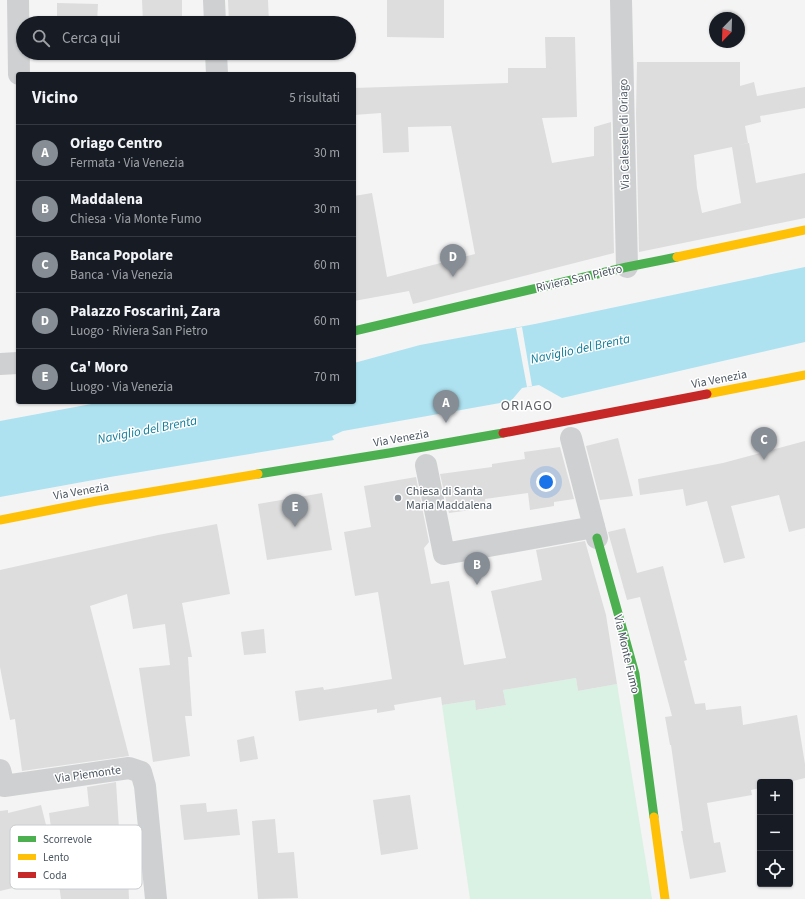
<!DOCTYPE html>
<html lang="it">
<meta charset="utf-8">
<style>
body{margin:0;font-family:"Source Sans 3",sans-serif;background:#20242c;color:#f1f3f6}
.controls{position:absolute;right:12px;bottom:12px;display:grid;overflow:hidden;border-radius:4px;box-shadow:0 1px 3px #0004}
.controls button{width:36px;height:36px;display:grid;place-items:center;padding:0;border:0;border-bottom:1px solid #363941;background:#171b24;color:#f1f3f6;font:20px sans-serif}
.compass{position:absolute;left:709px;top:12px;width:36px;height:36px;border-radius:50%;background:#171b24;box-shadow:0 1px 3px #0004;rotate:203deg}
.you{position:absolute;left:546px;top:482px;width:14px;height:14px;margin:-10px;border:3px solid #fff;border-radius:50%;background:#1a73e8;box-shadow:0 0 0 6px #1a73e833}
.badge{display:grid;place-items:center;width:26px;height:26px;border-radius:50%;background:#868d94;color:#fff;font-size:13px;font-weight:700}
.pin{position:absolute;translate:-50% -33px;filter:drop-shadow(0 1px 2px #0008)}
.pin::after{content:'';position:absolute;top:21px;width:14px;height:12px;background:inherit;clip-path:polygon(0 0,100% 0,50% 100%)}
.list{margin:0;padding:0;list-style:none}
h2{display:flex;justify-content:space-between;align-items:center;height:52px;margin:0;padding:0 16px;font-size:17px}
h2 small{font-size:13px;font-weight:400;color:#9ea1a6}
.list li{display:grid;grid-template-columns:26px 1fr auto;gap:12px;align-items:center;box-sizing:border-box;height:56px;padding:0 16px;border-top:1px solid #363941}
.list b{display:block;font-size:15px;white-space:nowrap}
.list p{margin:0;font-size:13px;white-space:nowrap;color:#9ea1a6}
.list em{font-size:13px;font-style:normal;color:#9ea1a6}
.icon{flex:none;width:22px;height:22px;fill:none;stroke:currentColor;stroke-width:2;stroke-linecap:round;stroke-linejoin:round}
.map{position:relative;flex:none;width:805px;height:899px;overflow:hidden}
.search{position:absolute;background:#171b24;box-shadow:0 1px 3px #0004;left:16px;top:16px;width:340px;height:44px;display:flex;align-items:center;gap:10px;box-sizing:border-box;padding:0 14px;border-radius:22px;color:#9ea1a6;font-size:15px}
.panel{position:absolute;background:#171b24;box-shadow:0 1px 3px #0004;left:16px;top:72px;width:340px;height:332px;border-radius:4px}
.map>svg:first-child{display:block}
.green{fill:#d9f2e3}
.water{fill:#aee2f0}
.pier{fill:#f4f4f4}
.building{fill:#ddddde;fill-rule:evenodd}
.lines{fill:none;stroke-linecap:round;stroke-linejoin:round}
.street{stroke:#ced0d2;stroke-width:22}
.fast{stroke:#4caf50;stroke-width:9}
.slow{stroke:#ffc107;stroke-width:9}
.jam{stroke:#c62828;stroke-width:9}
.poi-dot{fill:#868d94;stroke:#fff;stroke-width:1.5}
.labels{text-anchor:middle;stroke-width:3;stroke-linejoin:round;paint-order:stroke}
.street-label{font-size:12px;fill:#4a5661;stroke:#fff}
.poi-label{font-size:12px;fill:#4a5661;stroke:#fff;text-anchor:start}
.water-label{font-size:13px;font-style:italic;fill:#0c7c9b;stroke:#fff}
.quarter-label{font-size:14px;letter-spacing:1px;fill:#5f6368;stroke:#fff}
.key{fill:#fff;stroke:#c9ccd0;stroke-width:1}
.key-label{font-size:11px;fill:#4a5661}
</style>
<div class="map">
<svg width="805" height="899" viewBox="0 0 805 899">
<rect width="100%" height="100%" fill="#f4f4f4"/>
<polygon class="green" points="576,678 578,691 617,684 652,899 470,899 442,705 475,700 477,710 506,705 503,690"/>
<polygon class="water" points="805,267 805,342 562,398 539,385 522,388 511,401 343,431 332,436 334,440 110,477 0,497 0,421 102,402 354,402 354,363 420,345 535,324"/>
<polygon class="pier" points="522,327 532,386 527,387 516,328"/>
<g class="building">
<polygon points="142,0 182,0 182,20 177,20 178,23 143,23"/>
<polygon points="228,0 268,0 269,23 229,23"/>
<polygon points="387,0 444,0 444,38 387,37"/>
<polygon points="57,3 98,4 97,23 57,23"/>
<polygon points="298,16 298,23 274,23 275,17"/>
<polygon points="545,37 575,37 577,117 542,118 552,163 594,156 594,127 611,122 614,253 413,304 409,291 354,301 354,196 372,193 387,277 475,254 451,126 408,127 409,152 383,153 381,113 354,115 354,88 508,83 508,68 546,68"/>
<polygon points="269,53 299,53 299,59 268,60"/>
<path d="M637,62h103v24l14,-4 3,14 48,-9v21l-45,8 1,6 -16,4 3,17 -9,2 10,-2 7,40 49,-10v45l-166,34 -3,-138zM732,147l9,56 -39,10 -5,-25 -3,-33z"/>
<polygon points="618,438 633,496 600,500 586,446"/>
<polygon points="805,441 805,528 789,532 779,495 731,506 745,558 724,563 707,501 686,506 683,489 640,495 638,479 723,463"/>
<polygon points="560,447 574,499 554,502 554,506 530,510 528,493 485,499 486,508 449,513 440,474 492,467 492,464 525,459 524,452"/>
<polygon points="416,477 429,542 424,548 431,584 449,581 464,665 506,658 491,591 542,580 536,550 585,541 606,615 617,684 578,691 576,678 503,690 506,705 476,710 475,700 442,705 441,697 394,705 395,710 377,713 377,709 299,721 295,691 323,687 324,690 392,679 378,592 355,596 344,532 371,527 364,486"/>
<polygon points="322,493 332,550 267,560 258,504"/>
<polygon points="217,524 230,594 182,603 192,657 188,657 192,716 185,716 190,756 153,762 139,668 170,665 165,624 133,629 127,594 90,606 129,756 22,771 15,719 10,720 0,667 0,570 158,535"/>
<polygon points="625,528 637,573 663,566 687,660 684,661 695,704 705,703 706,710 741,706 743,725 797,715 805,764 805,778 789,782 760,782 760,788 751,790 752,795 707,803 714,843 720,842 726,872 690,879 681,831 683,831 671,745 670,745 665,717 672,716 640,597 627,600 608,532"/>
<polygon points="264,629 266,653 244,655 241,632"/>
<polygon points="254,736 258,759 240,762 237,740"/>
<polygon points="116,782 119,829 126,828 129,899 61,899 49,813 89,806 87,787"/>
<polygon points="410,795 418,849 381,855 373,800"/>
<polygon points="206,803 207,812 237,809 240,835 184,840 180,805"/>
<polygon points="41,805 47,829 14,837 25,885 0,891 0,811 8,810 8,813"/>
<polygon points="275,819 278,853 294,852 298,898 258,899 252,821"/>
</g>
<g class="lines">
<g class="street">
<polyline points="18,0 19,74"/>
<polyline points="214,0 215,23"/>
<polyline points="621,0 627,267"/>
<polyline points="216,53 217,74"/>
<polyline points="0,364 18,363"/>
<polyline points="571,438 597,538"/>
<polyline points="426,465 444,554 594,527"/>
<polyline points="0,770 4,786 129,768 141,772 145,786 156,899"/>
</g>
<g class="fast">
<polyline points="354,331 627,267 677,257"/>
<polyline points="258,474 389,453 503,433"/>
<polyline points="597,538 635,674 654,817"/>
</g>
<g class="slow">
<polyline points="677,257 805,230"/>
<polyline points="707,394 805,375"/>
<polyline points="0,520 97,501 258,474"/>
<polyline points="654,817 665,899"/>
</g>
<polyline class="jam" points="503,433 707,394"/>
</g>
<circle class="poi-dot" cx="398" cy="498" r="4"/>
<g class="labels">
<g class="street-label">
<text transform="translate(624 134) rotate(-91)" y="4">Via Caleselle di Oriago</text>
<text transform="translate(579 278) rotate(-13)" y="4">Riviera San Pietro</text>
<text transform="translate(719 379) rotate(-11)" y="4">Via Venezia</text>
<text transform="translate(401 438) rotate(-10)" y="4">Via Venezia</text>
<text transform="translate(81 491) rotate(-10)" y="4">Via Venezia</text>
<text transform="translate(627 654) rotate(77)" y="4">Via Monte Fumo</text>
<text transform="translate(88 774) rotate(-8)" y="4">Via Piemonte</text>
</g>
<g class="poi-label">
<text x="406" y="495">Chiesa di Santa<tspan x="406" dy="14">Maria Maddalena</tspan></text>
</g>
<g class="water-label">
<text transform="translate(580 348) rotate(-12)" y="5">Naviglio del Brenta</text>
<text transform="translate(147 429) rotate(-11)" y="5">Naviglio del Brenta</text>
</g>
<g class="quarter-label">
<text x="527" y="410">ORIAGO</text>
</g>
</g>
<rect x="10" y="825" width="132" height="64" rx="6" class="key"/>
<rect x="18" y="836" width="18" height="6" fill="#4caf50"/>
<rect x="18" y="854" width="18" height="6" fill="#ffc107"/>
<rect x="18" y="872" width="18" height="6" fill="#c62828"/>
<g class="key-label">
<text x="43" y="843">Scorrevole</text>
<text x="43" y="861">Lento</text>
<text x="43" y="879">Coda</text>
</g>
</svg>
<div class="controls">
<button>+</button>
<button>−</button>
<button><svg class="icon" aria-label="locate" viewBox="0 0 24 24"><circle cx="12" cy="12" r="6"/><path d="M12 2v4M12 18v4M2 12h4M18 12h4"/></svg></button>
</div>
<svg class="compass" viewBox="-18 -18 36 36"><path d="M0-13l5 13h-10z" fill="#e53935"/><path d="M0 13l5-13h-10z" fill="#9ea1a6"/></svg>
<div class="you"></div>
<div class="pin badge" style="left:446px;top:423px">A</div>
<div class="pin badge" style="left:477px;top:585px">B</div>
<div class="pin badge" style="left:764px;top:460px">C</div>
<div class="pin badge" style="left:453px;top:277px">D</div>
<div class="pin badge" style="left:295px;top:527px">E</div>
<div class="search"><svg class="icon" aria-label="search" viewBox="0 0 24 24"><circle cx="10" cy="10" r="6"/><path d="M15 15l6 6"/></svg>Cerca qui</div>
<section class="panel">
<h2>Vicino<small>5 risultati</small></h2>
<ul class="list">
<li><span class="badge">A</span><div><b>Oriago Centro</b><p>Fermata · Via Venezia</p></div><em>30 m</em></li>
<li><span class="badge">B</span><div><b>Maddalena</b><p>Chiesa · Via Monte Fumo</p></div><em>30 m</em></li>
<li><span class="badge">C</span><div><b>Banca Popolare</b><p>Banca · Via Venezia</p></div><em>60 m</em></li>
<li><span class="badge">D</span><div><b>Palazzo Foscarini, Zara</b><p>Luogo · Riviera San Pietro</p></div><em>60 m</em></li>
<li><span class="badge">E</span><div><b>Ca' Moro</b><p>Luogo · Via Venezia</p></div><em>70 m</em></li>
</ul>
</section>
</div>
